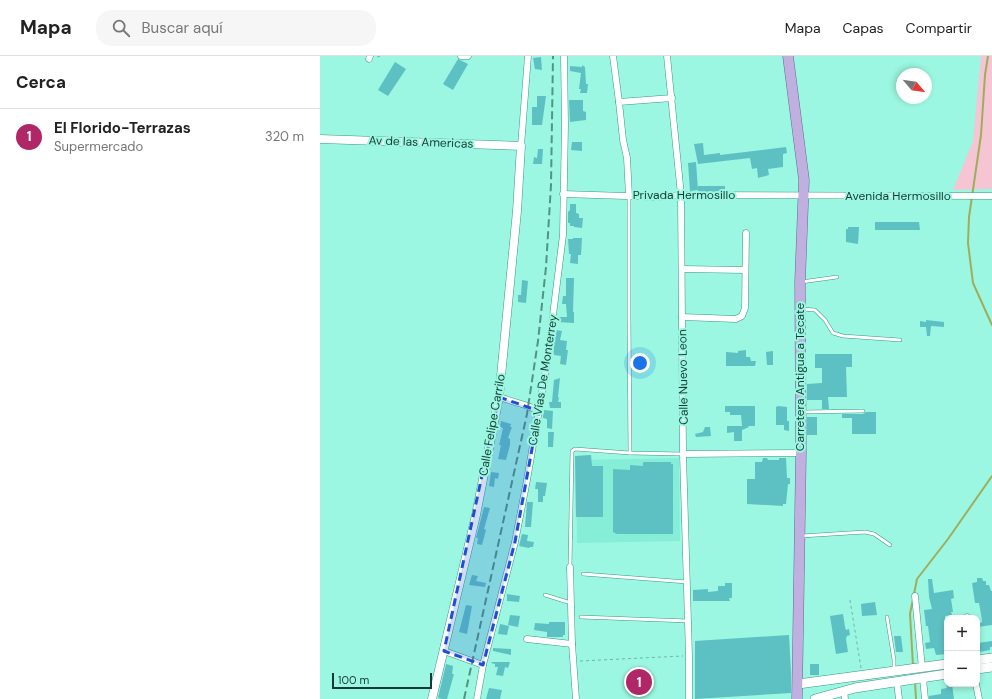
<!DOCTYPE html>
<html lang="es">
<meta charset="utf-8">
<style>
body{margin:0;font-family:"DM Sans",sans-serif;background:#f6f6f6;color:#222}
.controls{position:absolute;right:12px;bottom:12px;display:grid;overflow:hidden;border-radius:8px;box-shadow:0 2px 6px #0003}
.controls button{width:36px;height:36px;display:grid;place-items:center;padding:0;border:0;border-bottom:1px solid #e0e0e0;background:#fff;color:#222;font:20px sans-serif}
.compass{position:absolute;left:576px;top:12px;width:36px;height:36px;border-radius:50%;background:#fff;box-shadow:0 2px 6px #0003;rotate:119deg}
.scale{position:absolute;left:12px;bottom:10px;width:100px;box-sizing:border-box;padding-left:4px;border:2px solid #153c34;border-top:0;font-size:11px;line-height:14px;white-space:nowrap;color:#153c34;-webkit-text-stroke:3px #9bf7e1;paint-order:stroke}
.you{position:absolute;left:320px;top:307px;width:14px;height:14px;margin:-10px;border:3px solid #fff;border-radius:50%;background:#1a73e8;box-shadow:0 0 0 6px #1a73e833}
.badge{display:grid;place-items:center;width:26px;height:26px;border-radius:50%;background:#b02767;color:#fff;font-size:13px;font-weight:700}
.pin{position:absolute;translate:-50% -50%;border:2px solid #fff;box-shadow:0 1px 4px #0006}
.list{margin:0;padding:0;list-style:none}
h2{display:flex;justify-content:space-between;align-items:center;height:52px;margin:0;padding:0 16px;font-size:17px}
h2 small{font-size:13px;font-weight:400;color:#767676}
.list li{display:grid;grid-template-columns:26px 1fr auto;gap:12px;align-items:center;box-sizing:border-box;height:56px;padding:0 16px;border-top:1px solid #e0e0e0}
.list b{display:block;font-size:15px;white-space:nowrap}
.list p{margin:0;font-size:13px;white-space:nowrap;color:#767676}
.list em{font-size:13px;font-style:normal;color:#767676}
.icon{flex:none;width:22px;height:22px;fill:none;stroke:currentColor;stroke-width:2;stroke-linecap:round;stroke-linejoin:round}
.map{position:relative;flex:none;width:672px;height:643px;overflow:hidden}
header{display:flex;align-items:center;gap:24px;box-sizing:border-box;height:56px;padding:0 20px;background:#fff;border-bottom:1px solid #e0e0e0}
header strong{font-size:19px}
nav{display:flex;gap:22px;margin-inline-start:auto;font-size:14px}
.search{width:280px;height:36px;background:#f6f6f6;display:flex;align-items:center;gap:10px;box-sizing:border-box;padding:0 14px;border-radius:16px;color:#767676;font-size:15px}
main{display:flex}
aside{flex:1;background:#fff}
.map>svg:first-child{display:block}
.built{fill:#86eed6}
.green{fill:#f5c5d4}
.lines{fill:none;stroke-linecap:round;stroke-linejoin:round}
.stream{stroke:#9fad5c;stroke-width:2}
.building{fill:#5dc1c3}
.service-casing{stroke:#389784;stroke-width:4}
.minor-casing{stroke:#389784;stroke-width:7}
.tertiary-casing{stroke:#389784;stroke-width:9}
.secondary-casing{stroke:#389784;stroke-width:10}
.primary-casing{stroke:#686695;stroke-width:11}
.path{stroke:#6db6a5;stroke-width:1;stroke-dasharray:3 3;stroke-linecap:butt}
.service{stroke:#fff;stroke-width:3}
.minor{stroke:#fff;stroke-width:6}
.tertiary{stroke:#fff;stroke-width:8}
.secondary{stroke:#fff;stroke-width:9}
.primary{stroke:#bfb0df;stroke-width:10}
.rail{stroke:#539384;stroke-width:2;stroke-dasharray:8 4;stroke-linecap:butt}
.marked{fill:#1d4ed8;fill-opacity:0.2;stroke:#1d4ed8;stroke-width:3;stroke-dasharray:8 5;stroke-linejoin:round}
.labels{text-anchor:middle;stroke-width:4;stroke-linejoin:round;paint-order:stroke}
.street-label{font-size:12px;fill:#153c34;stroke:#9bf7e1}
</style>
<header>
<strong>Mapa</strong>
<div class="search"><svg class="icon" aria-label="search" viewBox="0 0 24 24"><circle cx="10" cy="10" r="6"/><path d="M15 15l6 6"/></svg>Buscar aquí</div>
<nav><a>Mapa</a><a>Capas</a><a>Compartir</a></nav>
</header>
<main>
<aside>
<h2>Cerca<small></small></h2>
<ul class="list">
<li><span class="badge">1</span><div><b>El Florido-Terrazas</b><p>Supermercado</p></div><em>320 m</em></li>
</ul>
</aside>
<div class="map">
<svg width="672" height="643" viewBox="0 0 672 643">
<rect width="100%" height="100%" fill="#9bf7e1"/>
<polygon class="built" points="359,402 360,485 257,487 256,404"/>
<polygon class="green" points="661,0 672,0 672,133 633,134 653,85"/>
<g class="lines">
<g class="stream">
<polyline points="668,0 665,19 661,79 649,161 648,187 653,227 672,269"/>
<polyline points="594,538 597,523 628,483 672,420"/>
<polyline points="593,543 590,558 593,610"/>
<polyline points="595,626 596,643"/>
</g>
</g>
<g class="building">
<polygon points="221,1 222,14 215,13 213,2"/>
<polygon points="138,3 148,8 133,34 123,28"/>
<polygon points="75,6 86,13 68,40 58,34"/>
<polygon points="262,9 265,11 266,28 268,28 267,37 260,37 261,33 259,33 261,17 250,15 250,10 262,11"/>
<polygon points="217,40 226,40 222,69 212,69 212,51 217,51"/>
<polygon points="249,44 263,44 263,55 266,56 266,64 250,66"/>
<polygon points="252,86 262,86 262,95 251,94"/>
<polygon points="383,87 384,99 400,97 400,99 466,91 467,97 463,98 463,111 448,113 449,119 438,122 437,112 432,113 430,102 378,108 374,88"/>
<polygon points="218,93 223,93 222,108 213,108 214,101 217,102"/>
<polygon points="376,106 378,134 370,135 368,107"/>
<rect x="378" y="130" width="27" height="5"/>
<polygon points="250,148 256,148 256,157 259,158 259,162 263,162 262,172 254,171 254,170 250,170 250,167 248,167 248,156 250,154"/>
<polygon points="555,166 599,166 600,174 555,174"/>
<polygon points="528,171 539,171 538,188 526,186 526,173 528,173"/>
<polygon points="253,182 262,182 261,199 258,199 258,208 250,207 251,198 249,198 248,183 253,183"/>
<polygon points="246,222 254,222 253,256 254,256 254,267 237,266 237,261 247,261 246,248 242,248 243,240 246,240"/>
<polygon points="202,224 208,225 206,247 198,246 198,239 201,239"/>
<polygon points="606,264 624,266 624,271 611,270 610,280 607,280 606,271 600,271 600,265 606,266"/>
<polygon points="236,274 242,275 240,284 247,285 246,294 248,294 246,309 240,308 241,300 234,299 233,293"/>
<polygon points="426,294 426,301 430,301 431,305 436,305 435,310 406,310 406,296 418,297 418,295"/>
<polygon points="453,295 453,309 447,309 446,296"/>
<polygon points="495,298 532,298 532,311 526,311 527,341 508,341 509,353 502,353 502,344 487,344 487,328 502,327 502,312 495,312"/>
<polygon points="240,322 238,341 239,342 238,346 241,346 241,352 230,352 229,346 232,346 234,324"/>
<polygon points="405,350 435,350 435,370 428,370 429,371 422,374 422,385 414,385 414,376 407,377 407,370 422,370 421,359 410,359 410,356 405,356"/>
<polygon points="458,350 467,351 467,365 469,365 469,375 464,374 464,369 456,369 456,351"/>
<polygon points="224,354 233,355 232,373 227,372 227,363 223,362 223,360"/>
<polygon points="546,356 556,356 556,378 532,378 532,362 522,362 522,358 543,358"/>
<rect x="487" y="361" width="10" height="18"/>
<polygon points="181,365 191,368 190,371 192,371 188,382 190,383 190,389 186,404 178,403 181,389 179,389 180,385 183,372 180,371"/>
<polygon points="385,371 390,371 391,380 376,381 375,378 383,376"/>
<polygon points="228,376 234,376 233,391 228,391"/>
<polygon points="271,399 272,410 283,410 283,461 256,461 255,400"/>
<polygon points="443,402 447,402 448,404 459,404 459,402 466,402 467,422 470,422 470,428 468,428 466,448 463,448 463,450 427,448 427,423 435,423 435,406 442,406"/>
<polygon points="323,406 351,406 351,408 353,408 353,478 297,478 293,476 293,413 310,414 310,409 323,410"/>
<polygon points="171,416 179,417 178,423 175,422 174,431 169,430"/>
<polygon points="216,426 227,427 225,440 223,440 223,446 218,446 218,433 215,433"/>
<polygon points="207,446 213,446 211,471 205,471"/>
<polygon points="164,451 170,452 164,473 166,474 162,489 157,488 158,482 156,482"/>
<polygon points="202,478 208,479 207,485 214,486 213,491 210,491 209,492 199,490"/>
<polygon points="152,519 158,520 156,525 166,527 165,531 149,529"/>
<polygon points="657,522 662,522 663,525 666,525 666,529 669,529 671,535 672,535 672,569 657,571 657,569 662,566 662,564 659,547 655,547 652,527 657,526"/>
<polygon points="608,523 612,523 614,537 633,534 634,542 631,543 633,556 631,556 632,559 625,560 627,576 624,576 627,598 616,599 614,592 606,593 605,587 610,586 608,570 606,570 604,554 612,553 609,541"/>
<polygon points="405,527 412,527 412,542 409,542 410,545 373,545 373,534 388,533 388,536 398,535 398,530 405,530"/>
<polygon points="187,538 200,540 199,546 187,545"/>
<polygon points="555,546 557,559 542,560 541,548"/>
<polygon points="146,549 152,550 147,578 139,576"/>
<polygon points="523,558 525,571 526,574 529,573 530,579 527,580 526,583 528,596 516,598 510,560"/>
<polygon points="190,559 200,560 198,571 188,569"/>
<polygon points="229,566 245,566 245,579 243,579 243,581 227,581 227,576 214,574 215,567 229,568"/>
<polygon points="180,568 189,570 187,579 178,578"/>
<polygon points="469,579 471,617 471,637 375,643 375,585"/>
<polygon points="574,580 581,580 583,596 576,596"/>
<polygon points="672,585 672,591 670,591 670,594 659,596 658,587"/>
<polygon points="173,592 191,593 191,599 173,595"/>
<polygon points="172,606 190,606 188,612 185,611 183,620 176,619 178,611 175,611 175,608 171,607"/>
<polygon points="126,608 133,610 132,618 134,618 127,643 122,643 118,642"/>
<rect x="490" y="608" width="9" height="11"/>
<polygon points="626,628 632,628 634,643 609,643 609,640 621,638 621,633 627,632"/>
<polygon points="169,632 182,634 180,643 166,643"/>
</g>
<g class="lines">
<g class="service-casing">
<g id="service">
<polyline points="309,140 309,262 310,397"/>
<polyline points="481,226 517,221"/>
<polyline points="482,253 495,254 505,264 513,277 523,280 580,284"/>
<polyline points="483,356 543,355"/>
<polyline points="481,480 545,476 554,478 570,489"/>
<polyline points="250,511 252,395 255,393 310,397 363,398"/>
<polyline points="263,518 367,526"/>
<polyline points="225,539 251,547"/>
<polyline points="261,561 368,565"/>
<polyline points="567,561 574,604 574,615"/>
</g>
</g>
<g class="minor-casing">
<g id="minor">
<polyline points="141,0 148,0"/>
<polyline points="293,0 299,46"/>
<polyline points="347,0 361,139 363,398 369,600 369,643"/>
<polyline points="49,3 50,0"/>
<polyline points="201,90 208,0"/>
<polyline points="243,138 337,141 361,139 672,140"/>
<polyline points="309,140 307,102 303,84 299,46 352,42"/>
<polyline points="362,213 424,214"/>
<polyline points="362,261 416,263 422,260 425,252 426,177"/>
<polyline points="179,341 208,350 219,355"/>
<polyline points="363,398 481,397"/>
<polyline points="250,511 252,588 256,643"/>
<polyline points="595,540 602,612"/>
<polyline points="647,561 647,562"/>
<polyline points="207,583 252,588"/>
<polyline points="124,595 163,609"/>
<polyline points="603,622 605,643"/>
<polyline points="577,626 579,643"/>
<polyline points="656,628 659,643"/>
<polyline points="524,635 525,643"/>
<polyline points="157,643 163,609 195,486 207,424 227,307 243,179 245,68 244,0"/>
</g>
</g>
<g class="tertiary-casing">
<polyline id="tertiary" points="0,83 201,90 197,155 179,341 156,459 112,643"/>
</g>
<g class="secondary-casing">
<g id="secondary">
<polyline points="657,604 672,602"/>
<polyline points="657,613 672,611"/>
<polyline points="478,628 627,608"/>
<polyline points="495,643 535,632 627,618"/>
</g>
</g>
<g class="primary-casing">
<polyline id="primary" points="468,0 484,124 480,226 481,397 477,643"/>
</g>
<g class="path">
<polyline points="57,1 62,0"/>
<polyline points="530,544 541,612"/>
<polyline points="260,605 363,600"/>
</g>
<use href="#service" class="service"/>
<use href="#minor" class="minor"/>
<use href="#tertiary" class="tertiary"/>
<use href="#secondary" class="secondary"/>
<use href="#primary" class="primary"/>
<polyline class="rail" points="144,643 207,358 218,285 226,211 231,129 233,0"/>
</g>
<path class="marked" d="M179,341l40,14 -24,131 -32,123 -39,-14z"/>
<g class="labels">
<g class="street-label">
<text transform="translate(101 86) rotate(2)" y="4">Av de las Americas</text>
<text x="364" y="143">Privada Hermosillo</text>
<text x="578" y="144">Avenida Hermosillo</text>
<text transform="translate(363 321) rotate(-91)" y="4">Calle Nuevo Leon</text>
<text transform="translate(480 321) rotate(-90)" y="4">Carretera Antigua a Tecate</text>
<text transform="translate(223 324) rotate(-81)" y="4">Calle Vías De Monterrey</text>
<text transform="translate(172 369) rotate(-80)" y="4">Calle Felipe Carrilo</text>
</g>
</g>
</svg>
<div class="controls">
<button>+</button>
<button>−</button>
</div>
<svg class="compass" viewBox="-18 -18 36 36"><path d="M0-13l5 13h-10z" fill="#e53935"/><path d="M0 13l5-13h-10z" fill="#767676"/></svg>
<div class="scale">100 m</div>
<div class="you"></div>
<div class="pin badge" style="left:319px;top:626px">1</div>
</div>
</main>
